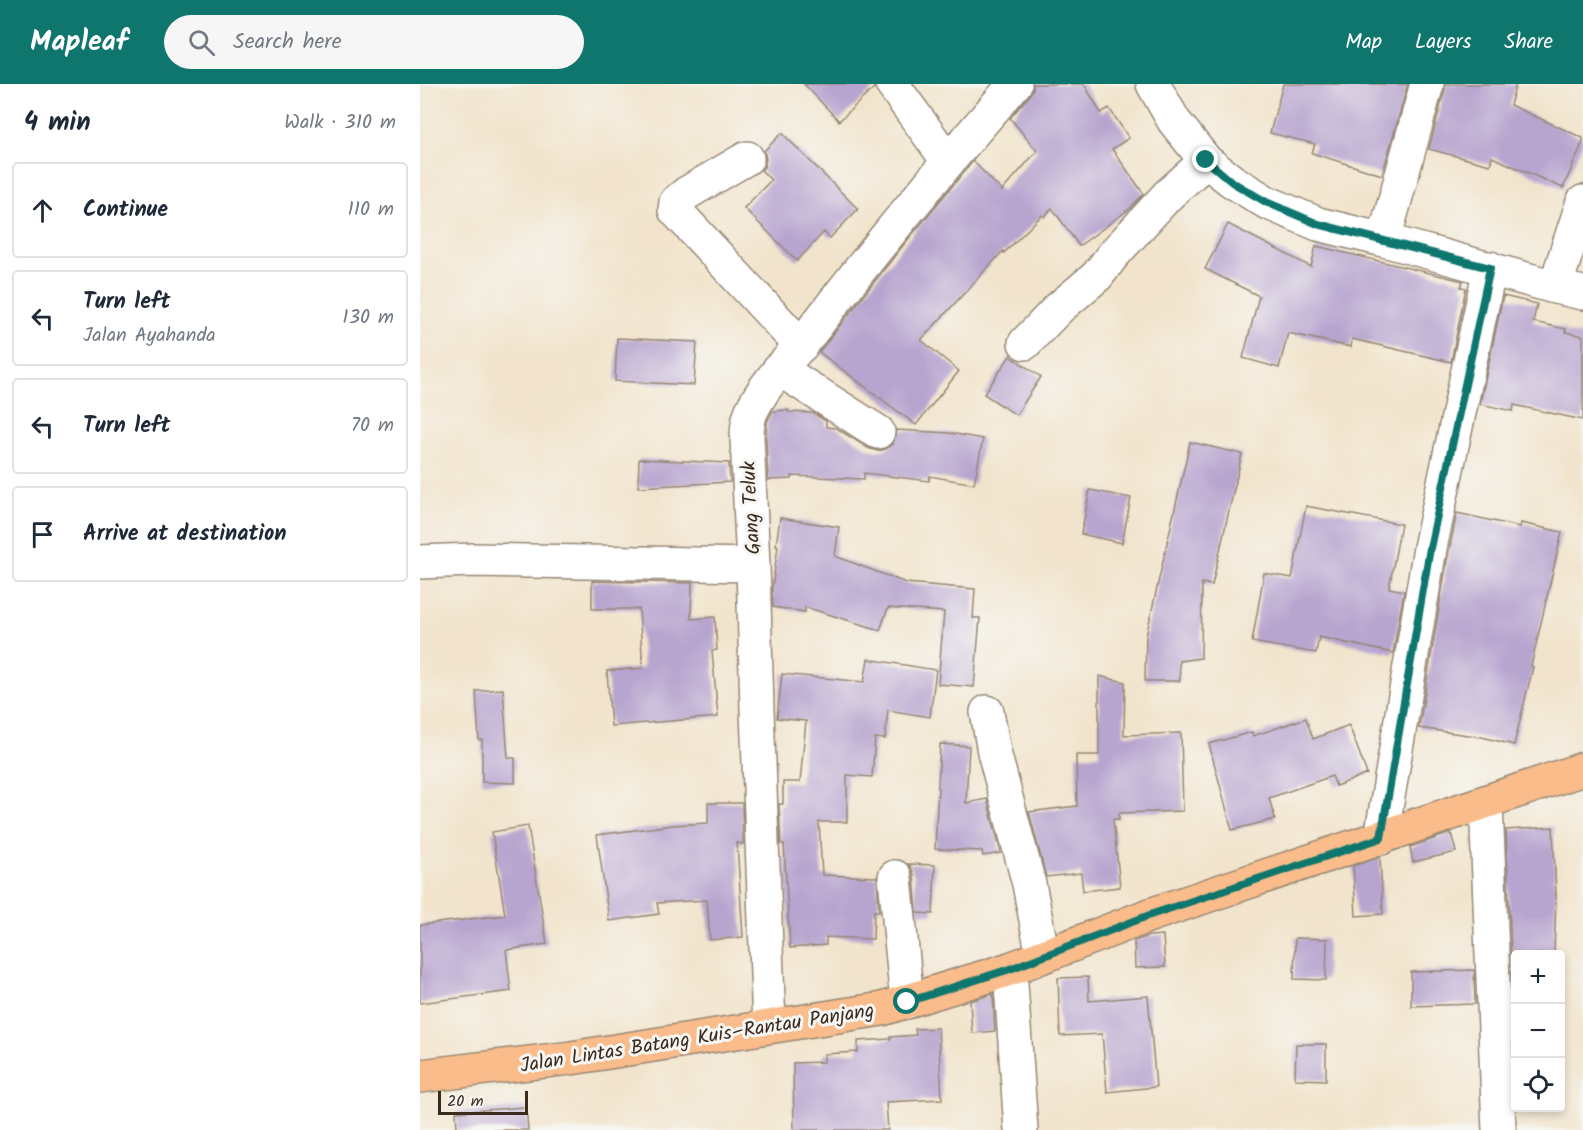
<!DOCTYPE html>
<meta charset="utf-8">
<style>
body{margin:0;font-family:Kalam,sans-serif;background:#f6f6f7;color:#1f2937}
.controls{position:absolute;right:18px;bottom:18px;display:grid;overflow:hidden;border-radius:6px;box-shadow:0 3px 9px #0003}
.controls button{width:54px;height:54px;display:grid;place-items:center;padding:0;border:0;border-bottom:2px solid #e0e1e3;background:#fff;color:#1f2937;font:30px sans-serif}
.scale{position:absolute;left:18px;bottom:15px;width:90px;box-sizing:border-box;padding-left:6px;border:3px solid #3b2a1e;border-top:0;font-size:16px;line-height:21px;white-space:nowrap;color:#3b2a1e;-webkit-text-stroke:4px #f6f6f2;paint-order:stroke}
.stop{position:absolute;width:18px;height:18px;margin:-14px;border:4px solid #0f766e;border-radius:50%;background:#fff}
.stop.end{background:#0f766e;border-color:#fff;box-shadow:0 2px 6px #0008}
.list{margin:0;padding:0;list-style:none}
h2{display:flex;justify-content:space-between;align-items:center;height:78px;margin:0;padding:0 24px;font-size:26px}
h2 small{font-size:20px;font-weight:400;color:#747a83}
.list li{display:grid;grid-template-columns:39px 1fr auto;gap:18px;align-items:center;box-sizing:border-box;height:96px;margin:0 12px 12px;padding:0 12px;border:2px solid #e0e1e3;border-radius:6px}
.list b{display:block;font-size:22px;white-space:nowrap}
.list p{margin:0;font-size:20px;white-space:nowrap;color:#747a83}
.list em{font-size:20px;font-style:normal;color:#747a83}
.icon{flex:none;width:33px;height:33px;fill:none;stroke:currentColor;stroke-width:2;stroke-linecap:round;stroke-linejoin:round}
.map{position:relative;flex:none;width:1163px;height:1046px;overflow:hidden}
header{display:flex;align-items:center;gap:36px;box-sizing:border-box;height:84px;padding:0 30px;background:#0f766e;color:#fff}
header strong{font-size:28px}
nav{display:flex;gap:33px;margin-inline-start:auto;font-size:21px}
.search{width:420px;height:54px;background:#f6f6f7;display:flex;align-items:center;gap:15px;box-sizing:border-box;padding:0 21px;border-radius:33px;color:#747a83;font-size:22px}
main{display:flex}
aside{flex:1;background:#fff}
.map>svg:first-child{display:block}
.building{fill:#b7a4cf}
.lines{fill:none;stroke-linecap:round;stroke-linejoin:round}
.minor-casing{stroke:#968775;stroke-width:36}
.major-casing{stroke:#968775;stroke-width:36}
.minor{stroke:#fff;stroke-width:33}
.major{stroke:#f9bc8a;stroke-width:33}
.route{stroke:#0f766e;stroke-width:8}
.labels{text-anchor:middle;stroke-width:6;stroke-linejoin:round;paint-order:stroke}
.street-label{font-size:20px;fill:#3b2a1e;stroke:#f6f6f2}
</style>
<header>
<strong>Mapleaf</strong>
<div class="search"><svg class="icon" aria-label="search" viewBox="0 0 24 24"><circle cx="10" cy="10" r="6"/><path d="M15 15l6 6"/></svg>Search here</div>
<nav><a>Map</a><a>Layers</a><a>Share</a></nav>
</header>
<main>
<aside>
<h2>4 min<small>Walk · 310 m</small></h2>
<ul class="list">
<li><svg class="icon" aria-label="ahead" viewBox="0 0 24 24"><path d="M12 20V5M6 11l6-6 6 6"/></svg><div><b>Continue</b></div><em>110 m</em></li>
<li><svg class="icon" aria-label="left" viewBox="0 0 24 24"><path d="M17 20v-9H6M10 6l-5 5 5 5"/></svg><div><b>Turn left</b><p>Jalan Ayahanda</p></div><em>130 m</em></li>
<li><svg class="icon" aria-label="left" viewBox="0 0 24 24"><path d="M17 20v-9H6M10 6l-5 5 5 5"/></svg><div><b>Turn left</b></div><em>70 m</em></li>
<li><svg class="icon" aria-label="arrive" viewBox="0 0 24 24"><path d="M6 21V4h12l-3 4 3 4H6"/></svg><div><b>Arrive at destination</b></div></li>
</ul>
</aside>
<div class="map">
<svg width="1163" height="1046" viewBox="0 0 1163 1046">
<rect width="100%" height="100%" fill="#f6f6f2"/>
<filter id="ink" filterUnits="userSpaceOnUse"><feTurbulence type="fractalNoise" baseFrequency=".0167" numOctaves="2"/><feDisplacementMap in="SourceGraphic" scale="12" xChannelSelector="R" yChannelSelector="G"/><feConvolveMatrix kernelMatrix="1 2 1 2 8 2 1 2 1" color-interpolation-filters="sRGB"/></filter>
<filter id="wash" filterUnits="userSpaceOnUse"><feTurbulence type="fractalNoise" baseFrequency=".008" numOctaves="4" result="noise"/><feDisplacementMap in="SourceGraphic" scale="24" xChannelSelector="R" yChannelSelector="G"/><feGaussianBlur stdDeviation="1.35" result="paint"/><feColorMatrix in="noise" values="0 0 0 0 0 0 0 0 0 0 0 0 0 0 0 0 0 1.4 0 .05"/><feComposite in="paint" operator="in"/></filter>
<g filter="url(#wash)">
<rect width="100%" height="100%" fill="#f2e4cc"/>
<g id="blocks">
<g class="building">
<polygon points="384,0 454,0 454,4 419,37"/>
<polygon points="613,0 664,0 681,29 689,24 709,54 692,65 724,110 708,126 659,162 632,124 624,133 622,131 584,169 583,167 501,256 539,287 496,341 399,268 481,164 553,77 582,107 617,67 590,34 609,12 613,4"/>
<polygon points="863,0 988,0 962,91 892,69 895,60 850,49"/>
<polygon points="1025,0 1096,0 1090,21 1163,54 1163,58 1143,104 1072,73 1070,81 1009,65 1025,5"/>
<polygon points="362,49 438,125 410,154 404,148 377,177 324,124 351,96 341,86 344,83 346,75 344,67"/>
<polygon points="808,140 891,183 896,162 1043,197 1041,203 1046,204 1031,278 932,255 931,263 868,249 859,284 823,274 839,212 785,185"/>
<polygon points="1083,212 1117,220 1113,238 1146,245 1145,248 1163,252 1163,336 1094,321 1093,327 1060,320"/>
<polygon points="197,254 277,258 274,301 195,297"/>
<polygon points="590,272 621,293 596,331 564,310"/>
<polygon points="368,326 368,328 393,329 406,337 406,343 416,344 448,364 457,367 466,365 473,359 476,346 530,349 563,355 554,400 510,392 509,397 444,389 444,395 372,392 372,395 348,396 346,353 347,338 353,327"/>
<polygon points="770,358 822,370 792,501 782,499 781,574 759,577 760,597 725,597 726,552"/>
<polygon points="219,375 309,379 310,398 218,403"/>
<polygon points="670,406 711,414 702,459 661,450"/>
<polygon points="886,422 981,440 969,504 984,507 973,569 899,553 896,569 832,558 844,489 872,494"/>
<polygon points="1037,429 1100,443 1101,439 1142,448 1111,582 1113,583 1094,661 1062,653 999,644 1027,477"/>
<polygon points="360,434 419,443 415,472 486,499 555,505 553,534 560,534 554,603 518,600 524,528 468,524 460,546 385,523 385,528 353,523 352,505 358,462 356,461"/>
<polygon points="172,497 272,499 271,535 295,533 297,566 292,567 298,633 191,642 187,587 223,584 219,525 172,525"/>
<polygon points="448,575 516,586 510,633 468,626 465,655 455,654 452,693 427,691 427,738 399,738 402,791 457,793 459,827 454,827 453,855 406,853 406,861 370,864 364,760 361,760 359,720 363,720 363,698 380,698 386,637 357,634 362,590 444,598"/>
<polygon points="679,592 705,598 704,651 761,649 763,727 699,729 699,735 693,735 700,803 663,807 661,789 626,793 609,728 657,722 656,671 679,671"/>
<polygon points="83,605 88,674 95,674 95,699 62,698 62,656 59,656 56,607"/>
<polygon points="886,634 893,655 929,641 947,690 916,702 912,692 849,714 855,735 812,746 789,660 832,648 833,652"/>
<polygon points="520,660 549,662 546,719 567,715 581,769 563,772 562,767 515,765"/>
<polygon points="288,719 322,719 323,760 317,759 323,853 290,856 287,816 237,819 239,830 189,837 177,751 253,741 288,739"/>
<polygon points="108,742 127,860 86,866 91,907 0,919 0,841 85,831 72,748"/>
<polygon points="1133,743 1136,813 1134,870 1091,870 1086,746"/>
<polygon points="1031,749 1036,768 993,778 990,763"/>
<polygon points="960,773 963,830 936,832 933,782"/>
<polygon points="488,780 515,781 513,830 497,829 494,791 491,783"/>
<polygon points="743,851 745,883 715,884 714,857 729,852"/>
<polygon points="875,854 907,855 906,896 874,895"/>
<polygon points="1054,886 1055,920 991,922 991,888"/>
<polygon points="668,893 669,917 728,912 736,1003 687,1008 682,950 640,952 638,894"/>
<polygon points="573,910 575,947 552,949 550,917"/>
<polygon points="518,944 522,1015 466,1018 468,1046 374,1046 373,979 404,978 404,970 438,968 438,957 470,955 470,953 496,951 495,945"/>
<polygon points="876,960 906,960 906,996 875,995"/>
<polygon points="106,1023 108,1046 37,1046 36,1028"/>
</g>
</g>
</g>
<g filter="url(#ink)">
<use href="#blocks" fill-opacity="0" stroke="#968775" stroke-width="1.5"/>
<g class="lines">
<g class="minor-casing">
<g id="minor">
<polyline points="472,0 528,77"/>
<polyline points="733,0 754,37 786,77 812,97 846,118 898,140 964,156 1135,203 1163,209"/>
<polyline points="327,74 267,109 256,118 255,126 381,262"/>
<polyline points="964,156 1007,0"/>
<polyline points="1135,203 1163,118"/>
<polyline points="605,259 639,224 677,192 693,171 748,111 786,77"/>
<polyline points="359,285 458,348"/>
<polyline points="0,478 53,476 333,481"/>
<polyline points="567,628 574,668 609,800 623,872"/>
<polyline points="1066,719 1079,1046"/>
<polyline points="961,754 1010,464 1070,184"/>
<polyline points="475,793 487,918"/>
<polyline points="590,885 601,1046"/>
<path d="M349,942l-12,-316 -4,-145 -6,-128c0,-11 1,-21 7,-31 15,-28 39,-50 58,-75 65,-85 133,-167 203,-247"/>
</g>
</g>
<g class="major-casing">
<polyline id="major" points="0,992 151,974 462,925 590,885 730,831 1163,685"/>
</g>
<use href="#minor" class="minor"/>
<use href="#major" class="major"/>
</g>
</g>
<g class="lines" filter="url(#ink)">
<polyline class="route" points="487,918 590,885 730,831 961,754 1010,464 1070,184 898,140 846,118 812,98 786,76"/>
</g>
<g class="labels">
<g class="street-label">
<text transform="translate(330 424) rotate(-93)" y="7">Gang Teluk</text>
<text transform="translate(277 953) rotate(-9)" y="7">Jalan Lintas Batang Kuis–Rantau Panjang</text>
</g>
</g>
</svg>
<div class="controls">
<button>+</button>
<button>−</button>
<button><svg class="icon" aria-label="locate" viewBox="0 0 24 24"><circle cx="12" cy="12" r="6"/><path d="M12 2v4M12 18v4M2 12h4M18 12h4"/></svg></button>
</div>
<div class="scale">20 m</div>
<div class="stop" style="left:487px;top:918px"></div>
<div class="stop end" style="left:786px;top:76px"></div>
</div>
</main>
